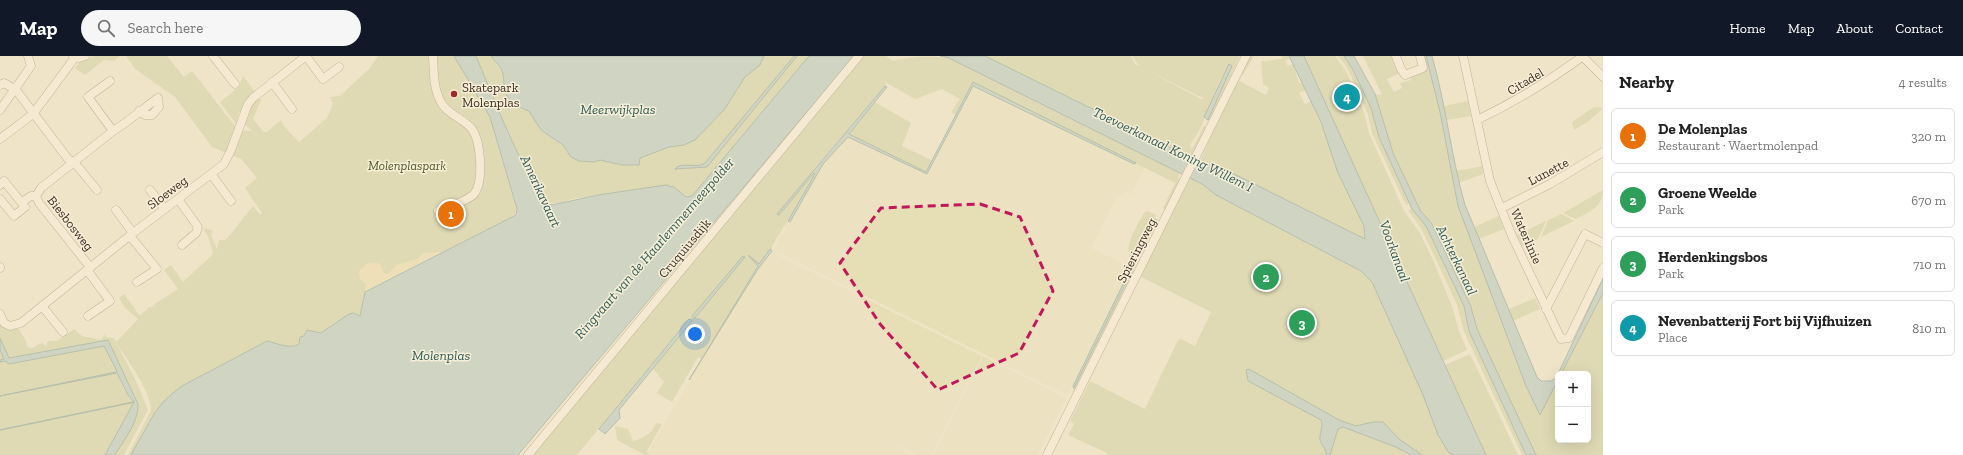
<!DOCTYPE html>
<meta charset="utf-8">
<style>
body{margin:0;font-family:"Zilla Slab",serif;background:#f6f6f6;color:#222}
.controls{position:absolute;right:12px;bottom:12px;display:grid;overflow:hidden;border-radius:6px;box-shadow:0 4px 16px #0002}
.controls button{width:36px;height:36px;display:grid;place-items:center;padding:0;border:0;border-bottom:1px solid #e0e0e0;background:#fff;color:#222;font:20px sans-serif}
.you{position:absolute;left:695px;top:278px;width:14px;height:14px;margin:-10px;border:3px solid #fff;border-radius:50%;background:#1a73e8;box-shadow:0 0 0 6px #1a73e833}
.badge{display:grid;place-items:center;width:26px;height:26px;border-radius:50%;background:#111827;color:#fff;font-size:13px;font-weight:700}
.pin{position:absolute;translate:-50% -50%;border:2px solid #fff;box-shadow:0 1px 4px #0006}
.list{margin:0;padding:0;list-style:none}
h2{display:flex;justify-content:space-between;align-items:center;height:52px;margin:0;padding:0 16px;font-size:17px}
h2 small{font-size:13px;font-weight:400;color:#767676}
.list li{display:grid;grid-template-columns:26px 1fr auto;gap:12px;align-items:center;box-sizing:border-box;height:56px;margin:0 8px 8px;padding:0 8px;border:1px solid #e0e0e0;border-radius:6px}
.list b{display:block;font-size:15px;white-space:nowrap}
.list p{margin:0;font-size:13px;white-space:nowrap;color:#767676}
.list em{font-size:13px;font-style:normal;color:#767676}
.icon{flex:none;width:22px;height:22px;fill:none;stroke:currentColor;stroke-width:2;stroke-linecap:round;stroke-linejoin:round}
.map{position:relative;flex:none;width:1603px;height:399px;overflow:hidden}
header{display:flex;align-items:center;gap:24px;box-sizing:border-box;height:56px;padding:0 20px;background:#111827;color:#fff}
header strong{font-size:19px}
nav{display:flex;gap:22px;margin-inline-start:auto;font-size:14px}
.search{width:280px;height:36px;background:#f6f6f6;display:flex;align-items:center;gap:10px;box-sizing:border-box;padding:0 14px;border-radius:22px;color:#767676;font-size:15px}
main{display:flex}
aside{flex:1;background:#fff}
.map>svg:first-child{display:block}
.farmland{fill:#e6deb5}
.green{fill:#c9cf9b}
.sand{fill:#ecd9a5}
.water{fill:#a9c4bc;stroke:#6f938a}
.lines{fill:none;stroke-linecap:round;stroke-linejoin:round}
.stream{stroke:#6f938a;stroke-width:1.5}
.minor-casing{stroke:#8d765c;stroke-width:9}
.minor{stroke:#faf1dc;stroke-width:8}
.marked{fill:none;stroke:#c2185b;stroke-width:3;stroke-dasharray:8 5;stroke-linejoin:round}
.poi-dot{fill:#9e2a2b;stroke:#f7eed8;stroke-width:1.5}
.labels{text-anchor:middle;stroke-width:3;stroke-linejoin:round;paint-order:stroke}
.street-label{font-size:13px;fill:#3d2e20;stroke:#f7eed8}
.poi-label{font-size:13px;fill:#3d2e20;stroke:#f7eed8;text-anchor:start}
.park-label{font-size:13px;font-style:italic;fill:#4d5a26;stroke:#f7eed8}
.water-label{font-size:14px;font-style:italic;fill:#2f5d5a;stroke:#f7eed8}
</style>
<header>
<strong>Map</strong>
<div class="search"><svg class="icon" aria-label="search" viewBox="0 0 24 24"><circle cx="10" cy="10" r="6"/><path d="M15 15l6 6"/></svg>Search here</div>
<nav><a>Home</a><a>Map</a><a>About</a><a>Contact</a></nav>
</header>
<main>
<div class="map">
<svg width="1603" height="399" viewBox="0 0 1603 399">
<rect width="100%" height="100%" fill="#f0e4c8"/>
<g class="farmland">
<polygon points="973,30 1145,112 1131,138 1125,135 1122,139 1118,138 1091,192 1130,211 1069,337 1067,339 776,196 775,198 982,300 931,399 917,399 862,372 861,372 913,399 649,399 648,396 700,307 759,212 772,195 786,172 784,169 823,108 848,80 909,110 929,117"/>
<polygon points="983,300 1066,342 1038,399 933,399"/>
</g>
<g class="green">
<polygon points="94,0 120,0 114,5 104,4 85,19 75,12 79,7"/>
<path d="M126,0h41l17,21 8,-6 46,59 14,1 -8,-7 3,-10 -8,-2 -3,12 -16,-22 19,-15 4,-11 18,24 -8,19 11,13h3l14,-12 3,6 15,16 28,-24 6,-14 -3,-7 10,-1 30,-28 8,-12h76l36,61 27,95 -7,6 -145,74 -5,24 -6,-3 -5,1 -28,19 -14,-3 -3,6 -4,2 -1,6c-7,6 -23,-1 -32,-3l-85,45 -9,7 -10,9 -9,12 -23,41h-3l23,-45c-1,-21 -24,-50 -35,-68l22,-23 -13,-11 -6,-10 5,-4 16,22 9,-9 7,-1 -3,-1 25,-16 -14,-19 7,-5 12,17 30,-28 -5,-18 -4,-5 1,-3 8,3 -2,4 6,14 2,-9h6l4,-4 24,-30 7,9 2,-2 -17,-25 12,-10 -16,-19 -29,-12 -37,-50 -40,-28z"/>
<path d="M476,0h15c8,15 14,13 13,34l17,19 8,2 12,19 22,15 8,12 23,5 6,-2 22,5h17l1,-7 29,-11 15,-2 11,-5 29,-30 21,-33 15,-12 4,-9h45l-116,140 -7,1 -15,-12 -99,14 -13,5 -13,-1c-29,-45 -49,-97 -70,-147z"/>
<path d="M862,0h24l7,5c17,-5 38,-5 56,-3l227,113 4,2 -2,5 3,1 -16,32 -2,-3 12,-25 -202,-101 -18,33 -4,-3 9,-13 -18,-10 -27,10 -28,-16 -72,85 -36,47 35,-42 2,1 -44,72v4h-2l-11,14 -11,-9 10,10 -57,94 -3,-2 -26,45 -15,-9 7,-11 -11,-13 39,-47 -3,-3 -112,136h-46z"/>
<path d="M985,0h146l4,8 68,36v-2l-63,-31 -8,-11h108l-30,64h-2l8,-18 14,-38c-18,24 -22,58 -40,81l2,4 12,-23 3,1 -16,31z"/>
<path d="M1248,0h6l-11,19 -2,-1 -3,6 28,15 3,-7 -6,-4 -2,-23c9,1 15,-3 23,-2l-3,-3h8l1,3 -5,1 3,6 5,-2 6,19h3l3,8 -6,1 6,12 6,-3 21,48 6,24 26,53 1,13 -6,-3 90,217 5,2h-348l1,-2 -39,-18 6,-11 -4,-3 20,-40 55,28 33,-69 3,-1 14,7 16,-34 -70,-35 2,-8 59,-113z"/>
<polygon points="1304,0 1335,0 1346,15 1364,56 1369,77 1404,155 1420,177 1433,204 1452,250 1459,275 1467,294 1443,305"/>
<polygon points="1338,0 1344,0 1352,12 1371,52 1379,81 1410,147 1406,149 1372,77 1368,59 1348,13"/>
<polygon points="1363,0 1394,0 1400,17 1387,23 1394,36 1402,32 1400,27 1411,24 1410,19 1424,14 1421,0 1426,0 1440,56 1446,91 1491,236 1526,330 1540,359 1558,324 1558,384 1588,384 1588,318 1561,318 1603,237 1603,399 1536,399 1477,273 1471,251 1433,168 1420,154 1393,97 1375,38 1382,39"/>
<polygon points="1468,45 1471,60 1447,64 1444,50"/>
<polygon points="875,46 911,67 902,90 933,105 926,116 849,78"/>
<polygon points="1594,51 1603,52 1589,65 1574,74 1572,66"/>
<polygon points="1482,110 1483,118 1459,127 1456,115"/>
<path d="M1603,134c0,17 -14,22 -27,29l-13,-6z"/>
<polygon points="1412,153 1426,170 1464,250 1469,275 1526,399 1522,399 1464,276 1457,249 1439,210 1422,174 1408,154"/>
<path d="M1147,155l9,4 -1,4 -22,44c-12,-16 3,-34 10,-49z"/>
<polygon points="1562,158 1574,165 1541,181 1548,164"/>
<polygon points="1499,160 1504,173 1479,183 1474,171"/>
<polygon points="1546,165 1538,183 1522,190 1517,179"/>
<polygon points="1133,212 1135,215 1075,335 1072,332 1074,331"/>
<polygon points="1535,242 1540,253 1513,265 1509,253"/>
<path d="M0,261l10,12h9l7,12 1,6 5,1 10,-5 4,3 2,-5h9l17,-12 8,7 20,4 2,-6 2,3 8,1 24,47 10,25 -24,45h-9c21,-37 36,-48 2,-84l-1,1 3,2c0,8 9,24 15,28l-29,53h-105z"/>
<polygon points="1470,298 1472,302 1518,399 1486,399 1445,309"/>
<path d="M656,367l6,1 -15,27 2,4h-4l-28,-15 -2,-14 13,3 5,12c10,-2 20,-8 23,-18z"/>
</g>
<path class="sand" d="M444,196l-79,40 1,-8 -6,-5 -1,-7c6,-8 11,-11 21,-8l4,9 4,1 9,-9 20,-6 6,-6z"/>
<g class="water">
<path d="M454,0h22c21,50 40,102 70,147l6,2 46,-10 68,-10 8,2 12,10 6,-1 117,-140h45l-336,399h-387l23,-41 9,-12 10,-9 9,-7 85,-45c9,2 24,9 32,3l1,-7 4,-1 3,-6 14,3 28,-19 5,-1 6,3 5,-24 151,-77 1,-6 -27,-92z"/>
<path d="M491,0h273l-4,9 -15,12 -21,33 -29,30 -11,5 -15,2 -29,11 -1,7h-17l-22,-5 -6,2 -15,-1 -8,-4 -8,-12 -22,-15 -12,-19c-11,-3 -23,-11 -25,-23 0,-6 0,-13 -3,-19 -3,-5 -7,-8 -10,-13z"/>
<path d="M794,0h3l-90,111 -32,2c5,-8 22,0 30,-6z"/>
<polygon points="940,0 985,0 1202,107 1224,113 1365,183 1364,170 1338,117 1321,66 1289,0 1304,0 1486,399 1454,399 1449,397 1438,379 1423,339 1372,226 1361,215 1216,139 1202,128 949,2"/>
<polygon points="1344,0 1354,0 1375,38 1393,97 1420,154 1432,168 1471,251 1477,273 1536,399 1526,399 1469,275 1464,250 1426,170 1412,153 1379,81 1371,52 1352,12"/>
<path d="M1426,0h6c14,49 19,100 33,149l72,172 4,4h10l5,-3 47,-99v14l-42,81h-3v6l-18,35 -14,-29 -68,-180 -18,-94z"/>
<polygon points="1229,8 1232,10 1208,64 1204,61"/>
<polygon points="973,26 1136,107 1134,108 973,30 927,118 848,81 823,108 790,166 788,165 815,118 814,117 779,159 777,158 885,30 887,31 849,78 926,116"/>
<polygon points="1155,163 1157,164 1156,166 1074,332 1073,330"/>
<polygon points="770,193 772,195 758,213 689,324 758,210 748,199 759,208"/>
<polygon points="743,200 745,201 695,262 692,260"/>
<polygon points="689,263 692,265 619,354 620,362 605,378 599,373"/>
<path d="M0,282l9,20 99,-18 30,64c1,18 -15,37 -23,51h-10l29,-53 -6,-7 -11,-22 -117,23 116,-24 1,-1 -13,-25 -95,18 -4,-3 -5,1v-2l4,-1 -4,-9z"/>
<path d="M1249,313l90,51 17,6 17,-4h10l16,17 23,16h-11l-15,-8 -53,-20 -5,2 -8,26h-4c1,-6 -4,-9 -6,-15 -1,-7 4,-13 1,-20l-73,-39 -2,-11z"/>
</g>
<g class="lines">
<polyline class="stream" points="0,374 134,346"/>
<g class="minor-casing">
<g id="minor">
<polyline points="73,0 79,2 85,0"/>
<polyline points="213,0 235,28"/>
<polyline points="306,0 323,23 339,11"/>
<path d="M433,0c1,16 0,34 9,48 7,11 22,15 30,25 9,13 12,53 2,65 -6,7 -27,13 -36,17"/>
<polyline points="1396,0 1401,13 1405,19 1423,12 1420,0"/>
<polyline points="1463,0 1490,125 1512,180 1561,283 1569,282 1603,212"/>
<polyline points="1582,0 1603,21"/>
<polyline points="110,25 88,41 113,75"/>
<polyline points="272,26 292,53"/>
<polyline points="0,29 4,27 16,34 68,103 74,106 97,134"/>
<polyline points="0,54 31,10 28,0"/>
<path d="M1477,64c38,-18 72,-39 106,-64"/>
<polyline points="0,83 33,58 76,0"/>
<polyline points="211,118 231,145"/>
<polyline points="0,129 4,125 25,151 14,160 0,143"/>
<polyline points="150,134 165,153"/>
<polyline points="178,143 198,171 196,177 182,189"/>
<polyline points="22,146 31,140 36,140"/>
<polyline points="1502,152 1550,128 1603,96"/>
<polyline points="116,154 133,177"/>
<polyline points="130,180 157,213 137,226"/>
<polyline points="0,211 0,212"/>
<path d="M90,211l-51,-64 -3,-7 5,-8 72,-57c16,-10 30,-22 45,-33l1,9 -7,8h-7l-6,-4"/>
<polyline points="87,214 110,245 88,260"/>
<polyline points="42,250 63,276"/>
<polyline points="1546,253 1585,178 1603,187"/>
<polyline points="0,258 4,267 10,270 21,267 133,177 224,108 231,94 248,48 253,42 306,0"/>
<polyline points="528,399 859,0"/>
<polyline points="1047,399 1246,0"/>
</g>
</g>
<use href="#minor" class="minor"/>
</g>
<path d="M0 0H1603V399H0ZM980,148l40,13 33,74 -34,62 -81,37 -58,-66 -40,-61 41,-55z" fill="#f0e4c8" fill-opacity=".55" fill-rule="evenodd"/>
<path class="marked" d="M980,148l40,13 33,74 -34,62 -81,37 -58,-66 -40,-61 41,-55z"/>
<circle class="poi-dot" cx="454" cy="38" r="4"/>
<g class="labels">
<g class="street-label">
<text transform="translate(1525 25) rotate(-31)" y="5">Citadel</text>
<text transform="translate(1548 115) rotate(-28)" y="5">Lunette</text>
<text transform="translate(167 136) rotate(-37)" y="5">Sloeweg</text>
<text transform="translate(71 167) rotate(52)" y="5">Biesbosweg</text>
<text transform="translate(1527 180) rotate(66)" y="5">Waterlinie</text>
<text transform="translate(684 192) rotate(-50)" y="5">Cruquiusdijk</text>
<text transform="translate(1136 194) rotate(-63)" y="5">Spieringweg</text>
</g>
<g class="poi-label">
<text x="462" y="36">Skatepark<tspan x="462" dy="15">Molenplas</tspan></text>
</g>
<g class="park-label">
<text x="407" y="114">Molenplaspark</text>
</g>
<g class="water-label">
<text x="618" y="58">Meerwijkplas</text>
<text transform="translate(1173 93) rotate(26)" y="5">Toevoerkanaal Koning Willem I</text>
<text transform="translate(541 135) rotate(65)" y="5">Amerikavaart</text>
<text transform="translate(654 192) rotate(-49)" y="5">Ringvaart van de Haarlemmermeerpolder</text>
<text transform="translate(1395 195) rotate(70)" y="5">Voorkanaal</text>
<text transform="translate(1457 204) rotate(64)" y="5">Achterkanaal</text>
<text x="441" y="304">Molenplas</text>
</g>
</g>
</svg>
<div class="controls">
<button>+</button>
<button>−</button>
</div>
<div class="you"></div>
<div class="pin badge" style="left:451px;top:158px;background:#e8710a">1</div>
<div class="pin badge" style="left:1266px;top:221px;background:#2e9e5b">2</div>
<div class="pin badge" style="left:1302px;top:267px;background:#2e9e5b">3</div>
<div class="pin badge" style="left:1347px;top:41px;background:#0f9aa8">4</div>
</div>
<aside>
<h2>Nearby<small>4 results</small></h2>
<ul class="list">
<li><span class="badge" style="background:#e8710a">1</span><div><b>De Molenplas</b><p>Restaurant · Waertmolenpad</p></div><em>320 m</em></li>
<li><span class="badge" style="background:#2e9e5b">2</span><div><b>Groene Weelde</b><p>Park</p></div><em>670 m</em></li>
<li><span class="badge" style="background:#2e9e5b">3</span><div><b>Herdenkingsbos</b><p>Park</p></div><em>710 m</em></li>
<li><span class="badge" style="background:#0f9aa8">4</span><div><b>Nevenbatterij Fort bij Vijfhuizen</b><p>Place</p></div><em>810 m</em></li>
</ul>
</aside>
</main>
